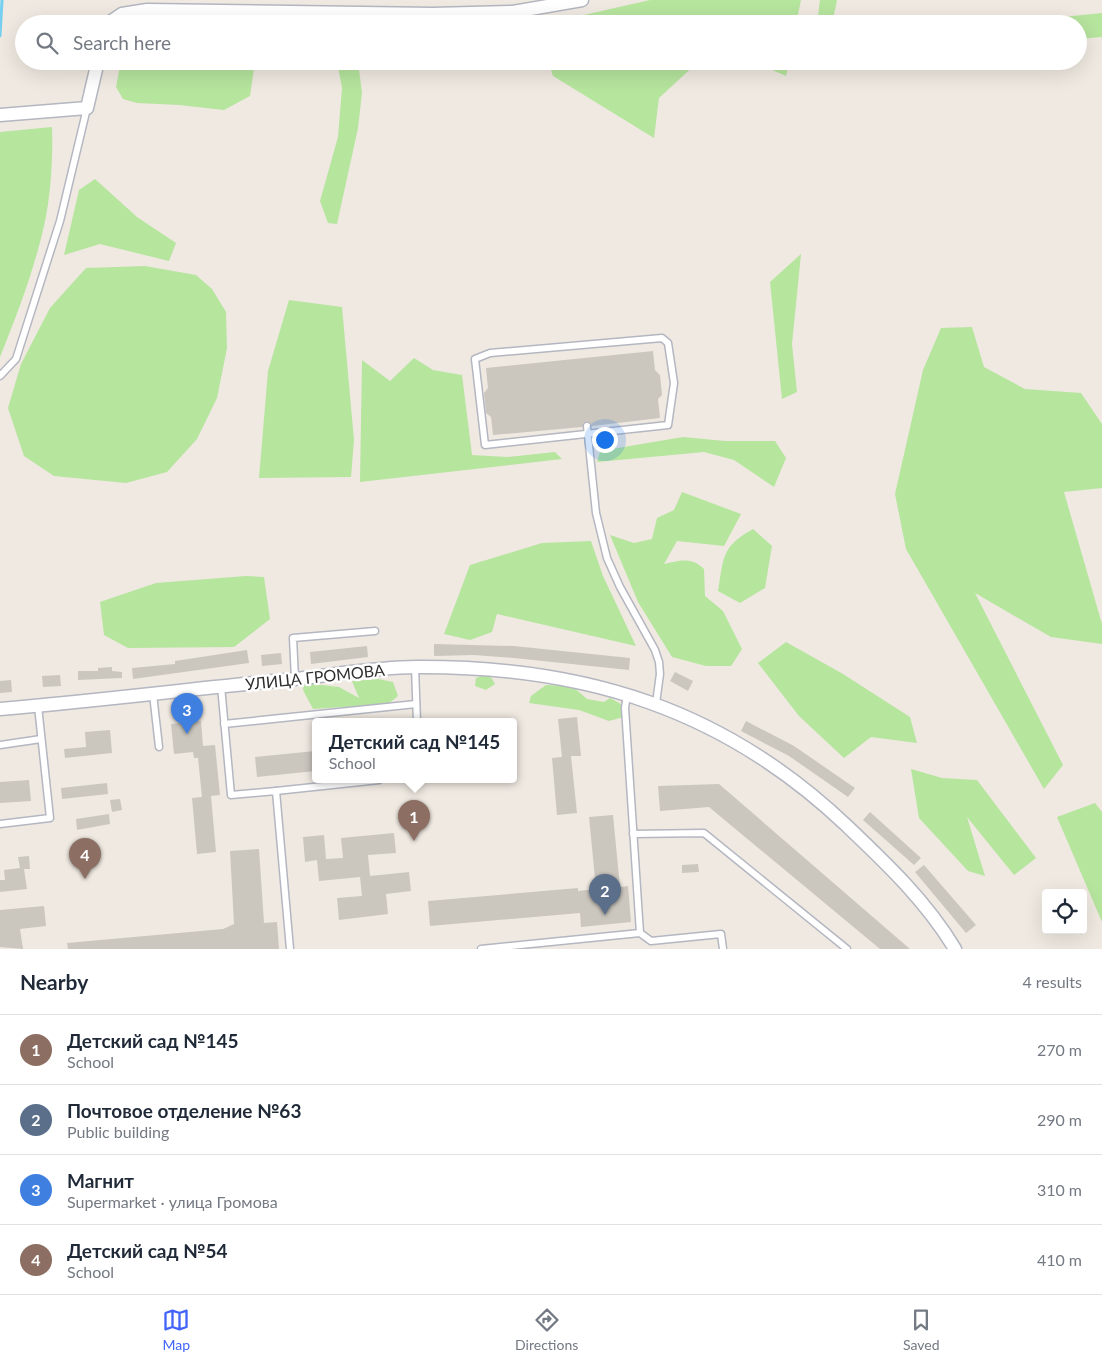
<!DOCTYPE html>
<meta charset="utf-8">
<style>
body{margin:0;font-family:Lato,sans-serif;background:#f2f2f3;color:#1f2937}
.controls{position:absolute;right:15px;bottom:15px;display:grid;overflow:hidden;border-radius:5px;box-shadow:0 5px 20px #0002}
.controls button{width:45px;height:45px;display:grid;place-items:center;padding:0;border:0;border-bottom:1px solid #e0e1e3;background:#fff;color:#1f2937;font:25px sans-serif}
.you{position:absolute;left:604px;top:439px;width:18px;height:18px;margin:-12px;border:4px solid #fff;border-radius:50%;background:#1a73e8;box-shadow:0 0 0 8px #1a73e833}
.badge{display:grid;place-items:center;width:32px;height:32px;border-radius:50%;background:#4264fb;color:#fff;font-size:16px;font-weight:700}
.pin{position:absolute;translate:-50% -41px;filter:drop-shadow(0 1px 2px #0008)}
.pin::after{content:'';position:absolute;top:26px;width:18px;height:15px;background:inherit;clip-path:polygon(0 0,100% 0,50% 100%)}
.popup{position:absolute;left:312px;top:718px;width:205px;height:65px;box-sizing:border-box;display:grid;place-content:center;border-radius:5px;background:#fff;filter:drop-shadow(0 1px 4px #0005);font-size:16px;white-space:nowrap;color:#747a83}
.popup b{font-size:19px;color:#1f2937}
.popup::after{content:'';position:absolute;left:50%;top:100%;margin-left:-10px;border:10px solid transparent;border-top-color:#fff}
.list{margin:0;padding:0;list-style:none}
h2{display:flex;justify-content:space-between;align-items:center;height:65px;margin:0;padding:0 20px;font-size:21px}
h2 small{font-size:16px;font-weight:400;color:#747a83}
.list li{display:grid;grid-template-columns:32px 1fr auto;gap:15px;align-items:center;box-sizing:border-box;height:70px;padding:0 20px;border-top:1px solid #e0e1e3}
.list b{display:block;font-size:19px;white-space:nowrap}
.list p{margin:0;font-size:16px;white-space:nowrap;color:#747a83}
.list em{font-size:16px;font-style:normal;color:#747a83}
.icon{flex:none;width:28px;height:28px;fill:none;stroke:currentColor;stroke-width:2;stroke-linecap:round;stroke-linejoin:round}
.map{position:relative;flex:none;width:1102px;height:949px;overflow:hidden}
.search{position:absolute;background:#fff;box-shadow:0 5px 20px #0002;left:15px;right:15px;top:15px;height:55px;display:flex;align-items:center;gap:12px;box-sizing:border-box;padding:0 18px;border-radius:28px;color:#747a83;font-size:19px}
.sheet{height:345px;background:#fff}
nav{display:flex;justify-content:space-around;align-items:center;box-sizing:border-box;height:70px;border-top:1px solid #e0e1e3;background:#fff;font-size:14px;color:#747a83}
nav a{display:grid;justify-items:center;gap:2px}
nav .on{color:#4264fb}
.map>svg:first-child{display:block}
.green{fill:#b6e59e}
.lines{fill:none;stroke-linecap:round;stroke-linejoin:round}
.stream{stroke:#75cff0;stroke-width:3}
.building{fill:#cbc7bf}
.service-casing{stroke:#b4b7c1;stroke-width:9}
.minor-casing{stroke:#b4b7c1;stroke-width:15}
.service{stroke:#fff;stroke-width:6}
.minor{stroke:#fff;stroke-width:12}
.labels{text-anchor:middle;stroke-width:5;stroke-linejoin:round;paint-order:stroke}
.street-label{font-size:16px;fill:#2e2e2e;stroke:#fff}
</style>
<div class="map">
<svg width="1102" height="949" viewBox="0 0 1102 949">
<rect width="100%" height="100%" fill="#efe9e1"/>
<g class="green">
<polygon points="650,0 801,0 796,24 544,24"/>
<polygon points="820,0 837,0 832,24 817,24"/>
<polygon points="1102,13 1102,37 1078,39 1078,24 995,24"/>
<polygon points="945,17 985,24 898,24"/>
<polygon points="121,61 255,61 250,96 224,110 179,105 137,103 123,99 116,87"/>
<polygon points="337,61 358,61 362,93 358,128 337,224 328,223 320,201 338,137 342,88"/>
<polygon points="548,61 699,61 659,98 654,138 553,76"/>
<polygon points="752,61 789,61 786,76"/>
<path d="M52,127c1,30 -1,69 -8,99 -10,44 -27,89 -44,131v-225z"/>
<polygon points="95,179 137,217 176,243 169,261 100,244 64,255 79,190"/>
<polygon points="801,254 792,344 797,392 782,399 770,282"/>
<polygon points="145,266 196,275 212,289 226,312 227,348 217,398 197,439 167,472 126,483 54,476 24,456 8,408 21,364 50,308 86,268"/>
<polygon points="289,300 342,307 354,440 351,477 259,478 268,371"/>
<polygon points="972,327 984,367 1025,389 1081,393 1102,424 1102,488 1064,492 1102,624 1102,644 1051,637 975,593 1063,765 1044,789 906,549 895,494 923,370 941,328"/>
<polygon points="414,358 433,370 462,375 472,455 507,457 555,452 562,459 360,482 362,360 390,381"/>
<polygon points="683,437 725,441 775,441 786,458 774,487 734,460 704,452 597,462 600,451"/>
<path d="M682,492l59,22 -17,32 -47,-5 -13,23c15,-3 27,-8 40,5l1,27 18,15 19,38 -11,17h-25l-34,-9 -34,-55 -28,-67 24,8 18,-4 5,-21 17,-8z"/>
<path d="M753,529l19,17 -7,42 -25,15 -22,-12c6,-34 3,-44 35,-62z"/>
<polygon points="591,541 603,576 636,646 497,614 492,632 470,640 444,634 470,565 542,543"/>
<polygon points="246,576 264,577 270,619 234,647 128,648 104,635 100,602 156,583"/>
<polygon points="786,642 843,674 910,717 917,743 871,737 844,758 799,716 758,663"/>
<polygon points="482,676 491,677 495,684 486,690 475,686 476,678"/>
<polygon points="378,679 393,682 398,696 388,704 313,709 303,690 304,683 339,687 359,698 352,681"/>
<polygon points="546,685 572,686 587,699 604,702 610,698 621,704 624,717 609,721 579,710 529,703 531,696"/>
<polygon points="911,769 942,778 977,780 1036,858 1014,875 967,817 985,876 968,871 919,818"/>
<polygon points="1095,803 1102,812 1102,922 1057,817"/>
</g>
<g class="lines">
<polyline class="stream" points="0,36 2,0"/>
</g>
<g class="building">
<polygon points="653,351 655,370 660,375 662,395 658,399 660,418 592,426 587,421 582,427 493,435 491,417 486,413 484,393 488,388 486,368"/>
<polygon points="434,644 514,646 630,658 629,670 514,658 474,655 434,656"/>
<polygon points="367,646 368,657 311,664 310,652"/>
<polygon points="247,650 249,663 133,679 132,668 175,664 175,661"/>
<polygon points="281,653 282,664 262,666 261,655"/>
<polygon points="112,667 112,671 122,672 122,678 78,680 78,671 98,671 98,668"/>
<polygon points="675,672 693,681 688,691 670,681"/>
<polygon points="60,675 61,686 43,687 42,676"/>
<polygon points="11,680 12,692 0,693 0,681"/>
<polygon points="577,717 581,756 571,756 577,813 557,815 552,758 562,757 558,719"/>
<polygon points="201,721 203,746 215,745 220,795 211,796 216,852 197,854 192,798 202,797 198,758 194,758 193,752 174,754 171,724"/>
<polygon points="746,721 794,746 855,788 848,797 789,756 741,731"/>
<polygon points="110,730 112,753 65,758 64,749 86,747 85,732"/>
<polygon points="315,751 315,771 257,777 255,757"/>
<polygon points="29,780 31,801 0,803 0,782"/>
<polygon points="107,783 108,794 62,799 61,788"/>
<polygon points="719,784 910,949 880,949 709,807 660,811 658,786"/>
<polygon points="120,799 122,810 112,812 110,800"/>
<polygon points="870,812 921,858 914,865 863,820"/>
<polygon points="109,814 110,824 77,830 76,819"/>
<polygon points="613,815 620,887 628,886 631,922 581,927 580,913 430,926 428,901 578,888 578,891 596,889 589,817"/>
<polygon points="394,833 396,853 368,855 370,876 409,872 411,891 386,894 388,914 339,920 337,898 362,896 360,877 319,881 317,860 305,862 303,837 324,835 326,859 343,858 341,838"/>
<polygon points="259,849 264,923 277,922 279,949 68,949 67,943 223,929 234,924 230,851"/>
<polygon points="29,856 30,869 24,869 27,889 0,892 0,880 5,880 4,870 20,868 18,857"/>
<polygon points="698,864 699,872 682,873 682,865"/>
<polygon points="924,865 976,925 966,933 915,872"/>
<polygon points="44,906 46,926 20,929 23,949 0,947 0,910"/>
</g>
<g class="lines">
<g class="service-casing">
<g id="service">
<polygon points="662,338 668,343 674,383 668,425 485,445 475,359 490,353"/>
<polyline points="0,376 16,359 60,221 87,108"/>
<polyline points="587,426 596,513 607,558 620,587 655,650 659,662 660,674 656,703"/>
<polyline points="415,667 417,722"/>
<polyline points="295,679 293,638 375,631"/>
<polyline points="221,686 231,795 276,791 290,949"/>
<polyline points="153,694 159,747"/>
<polyline points="627,695 625,708 640,933"/>
<polyline points="224,724 416,704"/>
<polyline points="0,745 41,739"/>
<polyline points="276,791 379,780"/>
<polyline points="0,824 50,818 38,706"/>
<polyline points="633,834 704,833 847,949"/>
<polyline points="481,949 640,933 651,941 721,934 723,949"/>
</g>
</g>
<g class="minor-casing">
<g id="minor">
<polyline points="107,24 122,14 147,10 433,14 513,12 582,0"/>
<polyline points="0,115 87,108 98,61"/>
<path d="M0,709c95,-8 190,-20 285,-29 43,-4 88,-13 132,-13 168,-1 307,42 430,159 40,38 79,75 108,123"/>
</g>
</g>
<use href="#service" class="service"/>
<use href="#minor" class="minor"/>
</g>
<g class="labels">
<g class="street-label">
<text transform="translate(315 677) rotate(-6)" y="6">УЛИЦА ГРОМОВА</text>
</g>
</g>
</svg>
<div class="controls">
<button><svg class="icon" aria-label="locate" viewBox="0 0 24 24"><circle cx="12" cy="12" r="6"/><path d="M12 2v4M12 18v4M2 12h4M18 12h4"/></svg></button>
</div>
<div class="you"></div>
<div class="pin badge" style="left:414px;top:841px;background:#8d6e63">1</div>
<div class="popup"><b>Детский сад №145</b>School</div>
<div class="pin badge" style="left:605px;top:915px;background:#5c6f8a">2</div>
<div class="pin badge" style="left:187px;top:734px;background:#3f7fe0">3</div>
<div class="pin badge" style="left:85px;top:879px;background:#8d6e63">4</div>
<div class="search"><svg class="icon" aria-label="search" viewBox="0 0 24 24"><circle cx="10" cy="10" r="6"/><path d="M15 15l6 6"/></svg>Search here</div>
</div>
<section class="sheet">
<h2>Nearby<small>4 results</small></h2>
<ul class="list">
<li><span class="badge" style="background:#8d6e63">1</span><div><b>Детский сад №145</b><p>School</p></div><em>270 m</em></li>
<li><span class="badge" style="background:#5c6f8a">2</span><div><b>Почтовое отделение №63</b><p>Public building</p></div><em>290 m</em></li>
<li><span class="badge" style="background:#3f7fe0">3</span><div><b>Магнит</b><p>Supermarket · улица Громова</p></div><em>310 m</em></li>
<li><span class="badge" style="background:#8d6e63">4</span><div><b>Детский сад №54</b><p>School</p></div><em>410 m</em></li>
</ul>
</section>
<nav>
<a class="on"><svg class="icon" aria-label="map" viewBox="0 0 24 24"><path d="M3 6l6-2 6 2 6-2v14l-6 2-6-2-6 2zM9 4v14M15 6v14"/></svg>Map</a>
<a><svg class="icon" aria-label="directions" viewBox="0 0 24 24"><path d="M12 3l9 9-9 9-9-9zM9 14v-3h6M13 9l2 2-2 2"/></svg>Directions</a>
<a><svg class="icon" aria-label="saved" viewBox="0 0 24 24"><path d="M7 4h10v16l-5-4-5 4z"/></svg>Saved</a>
</nav>
